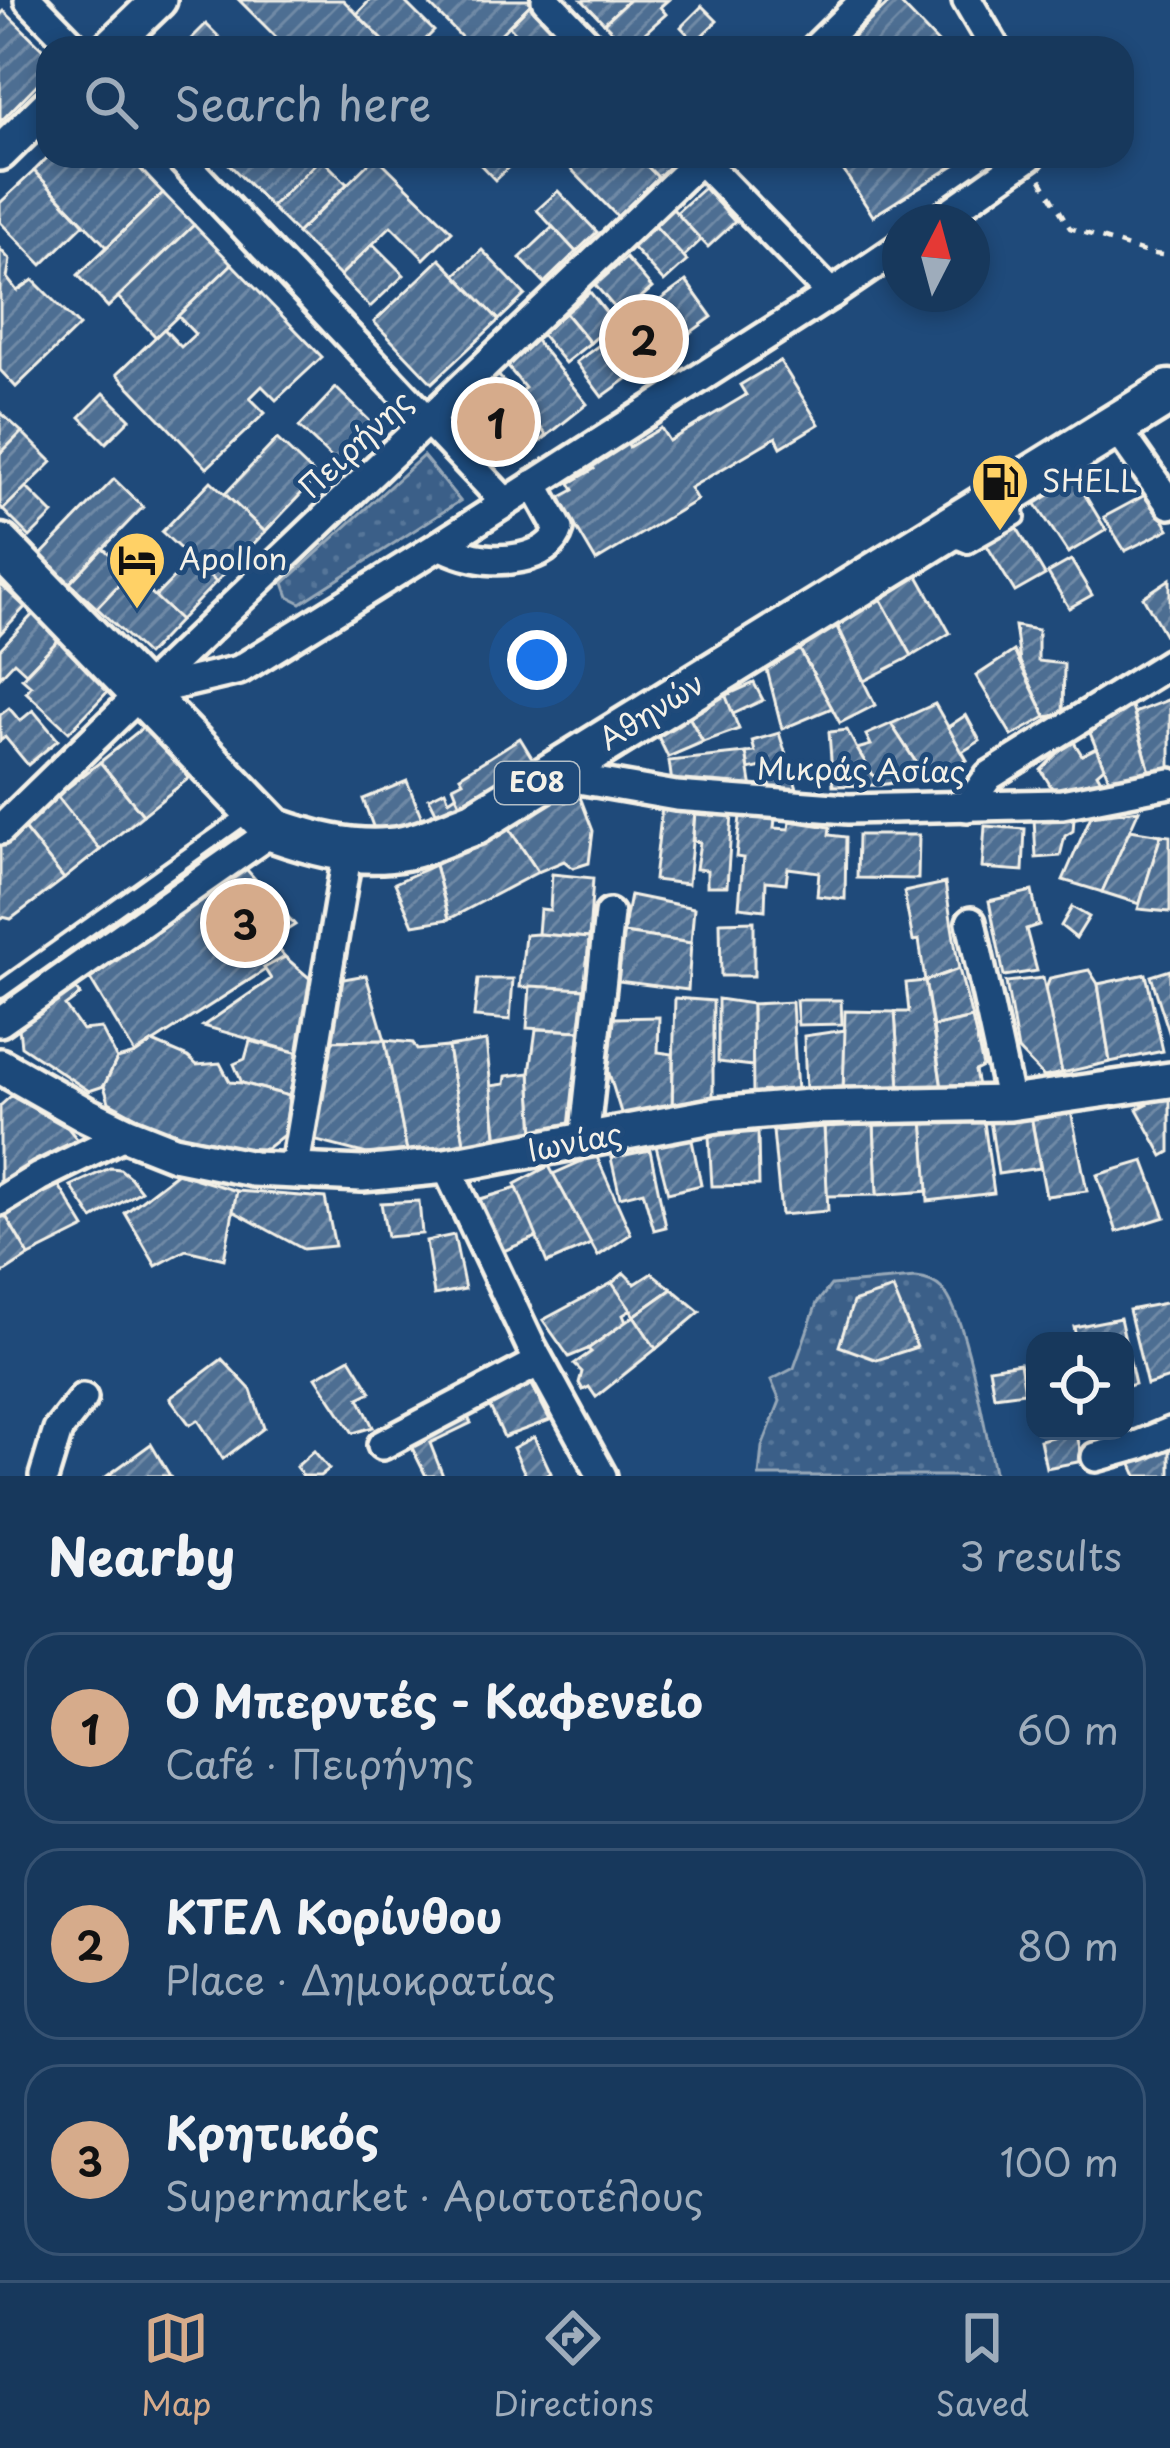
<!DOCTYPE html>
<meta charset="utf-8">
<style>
body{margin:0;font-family:"Playpen Sans",sans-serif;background:#244365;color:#f1f3f6}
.controls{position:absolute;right:36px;bottom:36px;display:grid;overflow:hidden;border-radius:24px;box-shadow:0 6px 18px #0003}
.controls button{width:108px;height:108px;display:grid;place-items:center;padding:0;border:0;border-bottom:3px solid #365272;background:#17385c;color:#f1f3f6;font:60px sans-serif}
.compass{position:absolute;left:882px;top:204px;width:108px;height:108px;border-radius:50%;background:#17385c;box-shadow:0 6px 18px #0003;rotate:6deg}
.you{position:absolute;left:537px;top:660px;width:42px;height:42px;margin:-30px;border:9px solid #fff;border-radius:50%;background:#1a73e8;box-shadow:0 0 0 18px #1a73e833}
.badge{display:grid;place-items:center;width:78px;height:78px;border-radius:50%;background:#d6ab8b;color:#111;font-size:39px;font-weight:700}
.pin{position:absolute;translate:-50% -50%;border:6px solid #fff;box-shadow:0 3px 12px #0006}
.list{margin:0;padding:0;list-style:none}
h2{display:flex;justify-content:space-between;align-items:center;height:156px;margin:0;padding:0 48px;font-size:51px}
h2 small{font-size:39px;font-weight:400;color:#9eacbb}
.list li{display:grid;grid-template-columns:78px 1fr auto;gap:36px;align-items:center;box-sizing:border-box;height:192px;margin:0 24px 24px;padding:0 24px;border:3px solid #365272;border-radius:36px}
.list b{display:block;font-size:45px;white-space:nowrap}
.list p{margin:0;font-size:39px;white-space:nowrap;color:#9eacbb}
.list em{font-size:39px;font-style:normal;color:#9eacbb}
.icon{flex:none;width:66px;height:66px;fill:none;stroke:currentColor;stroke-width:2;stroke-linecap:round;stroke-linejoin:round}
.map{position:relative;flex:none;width:1170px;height:1476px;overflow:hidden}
.search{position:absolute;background:#17385c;box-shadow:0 6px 18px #0003;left:36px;right:36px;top:36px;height:132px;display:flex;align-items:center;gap:30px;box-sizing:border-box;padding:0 42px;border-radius:36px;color:#9eacbb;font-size:45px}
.sheet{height:804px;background:#17385c}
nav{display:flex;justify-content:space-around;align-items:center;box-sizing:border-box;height:168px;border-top:3px solid #365272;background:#17385c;font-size:33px;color:#9eacbb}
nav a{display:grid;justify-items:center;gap:6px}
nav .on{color:#d6ab8b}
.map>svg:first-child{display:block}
.park{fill:url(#park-dots);stroke:#97a8b8;stroke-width:3}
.building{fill:url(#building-hatch);stroke:#f4f1e8;stroke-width:3}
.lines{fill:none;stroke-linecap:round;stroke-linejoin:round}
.service-casing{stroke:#f4f1e8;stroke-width:22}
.minor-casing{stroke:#f4f1e8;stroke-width:36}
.tertiary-casing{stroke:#f4f1e8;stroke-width:42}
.primary-casing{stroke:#f4f1e8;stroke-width:51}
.path{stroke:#f4f1e8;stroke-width:4.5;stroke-dasharray:9 9;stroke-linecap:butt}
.service{stroke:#1f4a7a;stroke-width:14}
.minor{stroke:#1f4a7a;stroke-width:27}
.tertiary{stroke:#1f4a7a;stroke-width:33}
.primary{stroke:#1f4a7a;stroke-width:42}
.labels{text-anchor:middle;stroke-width:10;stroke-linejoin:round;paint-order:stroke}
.shield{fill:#1f4a7a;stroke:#b4bfc7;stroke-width:3}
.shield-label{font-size:27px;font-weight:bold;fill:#f4f1e8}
.street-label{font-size:30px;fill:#f4f1e8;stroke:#1f4a7a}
.poi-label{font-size:30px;fill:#f4f1e8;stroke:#1f4a7a;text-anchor:start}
</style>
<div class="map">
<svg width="1170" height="1476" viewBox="0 0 1170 1476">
<defs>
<pattern id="park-dots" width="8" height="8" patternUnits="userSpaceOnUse" patternTransform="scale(3)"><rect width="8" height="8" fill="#3a5f88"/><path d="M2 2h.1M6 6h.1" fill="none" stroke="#577699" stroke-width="1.8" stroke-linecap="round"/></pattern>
<pattern id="building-hatch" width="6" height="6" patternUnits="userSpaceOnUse" patternTransform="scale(3)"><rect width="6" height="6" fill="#4d6e92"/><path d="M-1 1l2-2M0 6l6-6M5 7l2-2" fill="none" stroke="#708aa6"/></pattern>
</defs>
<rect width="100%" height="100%" fill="#1f4a7a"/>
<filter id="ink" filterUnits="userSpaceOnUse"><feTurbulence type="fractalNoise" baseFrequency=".00833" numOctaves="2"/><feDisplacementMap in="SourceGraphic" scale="24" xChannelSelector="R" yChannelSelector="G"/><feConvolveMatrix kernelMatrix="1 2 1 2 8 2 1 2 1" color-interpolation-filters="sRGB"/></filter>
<g filter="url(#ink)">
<g class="park">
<polygon points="423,456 460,501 301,603 289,597 284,583"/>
<path d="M916,1278c11,1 19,4 26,11 25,24 44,149 53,187h-236l3,-29 18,-46 -9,-21 23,-12 23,-65 14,-18z"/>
</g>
<g class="building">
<polygon points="239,0 343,0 389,46 287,48"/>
<polygon points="370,0 403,0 434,31 417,48 391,48 357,14"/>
<polygon points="425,0 529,0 532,3 486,48 472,48"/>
<polygon points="582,0 629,0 604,23"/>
<polygon points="629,0 668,0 660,7 666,14 628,48 604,23"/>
<polygon points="892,0 897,0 943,48 841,48"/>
<polygon points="532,3 576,48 531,48 509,26"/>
<polygon points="702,6 717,21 695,42 681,27"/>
<polygon points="4,11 48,54 48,73 0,122 0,15"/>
<polygon points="206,24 230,48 182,48"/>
<polygon points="49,156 128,156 163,193 107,247 34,171"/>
<polygon points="221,156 323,156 271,207"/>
<polygon points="376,156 452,231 424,259 391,226 340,276 297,233"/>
<polygon points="472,156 512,156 516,160 495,180"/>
<polygon points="582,156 637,156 658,177 618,217 570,168"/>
<polygon points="637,156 680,156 658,177"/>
<polygon points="834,156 969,156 873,216"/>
<polygon points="321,158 347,184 297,233 271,207"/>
<polygon points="34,171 84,224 42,265 0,222 0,203"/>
<polygon points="704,188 735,222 708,247 676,213"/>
<polygon points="558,191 597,232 576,252 537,210"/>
<polygon points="163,193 194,225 108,307 78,275"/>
<polygon points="673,209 701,240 683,257 655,226"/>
<polygon points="194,225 232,264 156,337 118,297"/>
<polygon points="655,226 687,261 664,282 632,247"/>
<polygon points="553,227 576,252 544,283 520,258"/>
<polygon points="373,244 404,275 370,307 340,276"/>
<polygon points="0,249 10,260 7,278 17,291 33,280 79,326 16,387 0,370"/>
<polygon points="482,250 525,295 499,320 455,275"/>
<polygon points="626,258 652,288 621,315 595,285"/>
<polygon points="440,259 499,320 432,383 374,322"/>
<polygon points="232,264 322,357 276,400 262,386 250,398 265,413 207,468 117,374 164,329 181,347 195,334 178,316"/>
<polygon points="686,281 712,317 602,397 576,362"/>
<polygon points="590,292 614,322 590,343 565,313"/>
<polygon points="565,313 590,343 565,363 540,333"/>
<polygon points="534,338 587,404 547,436 515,396 525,388 504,362"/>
<polygon points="780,361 819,424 781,447 776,437 690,488 697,500 596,561 559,498 574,490 570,483 594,469 590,463 626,441 629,447 661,428 669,441 746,395 740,385"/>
<polygon points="495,371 547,436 513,463 461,399"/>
<polygon points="336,388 376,427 339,465 299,427"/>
<polygon points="104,393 130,419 106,443 80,417"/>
<polygon points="0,412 22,432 0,454"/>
<polygon points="22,432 52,462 3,510 0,506 0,454"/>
<polygon points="277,439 317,477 265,532 225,494"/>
<polygon points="1070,470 1106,530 1068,553 1030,495"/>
<polygon points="114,479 143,507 70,583 41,555"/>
<polygon points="211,481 265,532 216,582 162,532"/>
<polygon points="26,487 53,514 30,537 3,510"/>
<polygon points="1147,494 1169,529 1125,551 1104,517"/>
<polygon points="1010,516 1045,575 1015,592 980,534"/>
<polygon points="103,548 130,573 97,608 70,583"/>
<polygon points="192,559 216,582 180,620 155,597"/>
<polygon points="1071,560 1092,595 1069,608 1048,573"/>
<polygon points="912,565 950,633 912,656 874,587"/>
<polygon points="130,573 180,620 147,655 97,608"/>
<polygon points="1170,579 1170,644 1143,597"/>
<polygon points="0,584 25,607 0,634"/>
<polygon points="874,587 912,656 864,681 832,614"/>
<polygon points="35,612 61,637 26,673 14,662 0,677 0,649"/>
<polygon points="836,625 875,705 840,723 798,646"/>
<polygon points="1015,626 1038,630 1038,661 1064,664 1063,714 1046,717 1020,662"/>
<polygon points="61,637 113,686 69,732 26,692 31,686 22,678"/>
<polygon points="794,639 832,708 782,729 764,658"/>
<polygon points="1014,651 1046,717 1012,736 976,676"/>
<polygon points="754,683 763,700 733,714 725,696"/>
<polygon points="721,684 739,729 703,742 684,708"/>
<polygon points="1170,699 1170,771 1151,776 1134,713"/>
<polygon points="1131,703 1151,776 1112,786 1090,733"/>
<polygon points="935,704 967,760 926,778 891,724"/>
<polygon points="9,708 20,721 33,710 58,740 28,765 5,737 0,741 0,715"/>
<polygon points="684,708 703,742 668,757 653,726"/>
<polygon points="966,715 980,741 962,752 948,727"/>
<polygon points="891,724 926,778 879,785 857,749 871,745 866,735"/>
<polygon points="146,725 189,778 143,815 100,762"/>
<polygon points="847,730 857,749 879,785 833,786 829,732"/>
<polygon points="779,733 798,792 772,795 766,766 749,770 746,753 755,752 752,741"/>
<polygon points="520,738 534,761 461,806 453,786 463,781 460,776"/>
<polygon points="1072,739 1082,755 1096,748 1104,767 1097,773 1107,791 1058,798 1041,770"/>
<polygon points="746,753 753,795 672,783 669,761"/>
<polygon points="100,762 143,815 100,850 57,796"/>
<polygon points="407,781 423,821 378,840 363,799"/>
<polygon points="445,790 449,800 456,795 461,806 439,818 429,798"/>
<polygon points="559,793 566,802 580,797 593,831 589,863 573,868 564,861 538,872 503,818"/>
<polygon points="57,796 100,850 64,879 21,825"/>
<polygon points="662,807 695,812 688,884 654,880"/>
<polygon points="1139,810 1102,892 1063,880 1091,816"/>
<polygon points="695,812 732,814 727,886 707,886 707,870 696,869 700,842 693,841"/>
<polygon points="740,816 775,819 774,828 789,829 790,821 830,827 829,835 846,837 845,899 817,896 819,872 788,868 786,883 766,881 765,910 739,907 743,858 736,857"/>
<polygon points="1034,818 1074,818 1073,831 1065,836 1060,856 1036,858"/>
<polygon points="21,825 64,879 11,919 3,917 0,919 0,846"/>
<polygon points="985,826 1025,829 1023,871 982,868"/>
<polygon points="508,827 538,872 449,919 435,865"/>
<polygon points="1130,830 1161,835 1140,904 1102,892"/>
<polygon points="858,835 919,835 918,879 857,878"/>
<polygon points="1161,835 1170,836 1170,912 1138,909"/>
<polygon points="241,863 295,925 271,940 285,957 135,1054 90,979"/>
<polygon points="435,865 449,919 413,925 395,883"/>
<polygon points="552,874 593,878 589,938 538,934 540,909 550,910"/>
<polygon points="945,883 959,969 925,981 919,940 913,941 904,892"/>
<polygon points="1032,891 1039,925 1026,929 1037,971 1004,976 989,901"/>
<polygon points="630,895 694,908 691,943 623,933"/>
<polygon points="1072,907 1089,917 1076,938 1061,926"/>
<polygon points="754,921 754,976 721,976 720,922"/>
<polygon points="623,933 691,943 688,990 618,981"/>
<polygon points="538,934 589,938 585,989 520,987 525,935"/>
<polygon points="285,957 313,981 299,1053 203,1026 271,979 264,968"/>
<polygon points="959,969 972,1018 933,1027 925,981"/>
<polygon points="1089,970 1098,984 1110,1062 1062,1073 1045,991 1050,978"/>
<polygon points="1170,970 1170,1035 1151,976"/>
<polygon points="1146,974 1163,1051 1110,1062 1098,984"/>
<polygon points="366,975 385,1040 327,1041 338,980"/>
<polygon points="1043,978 1062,1073 1044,1077 1018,1050 1006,982"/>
<polygon points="478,979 513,979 510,1020 474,1017"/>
<polygon points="70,980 80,995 65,1006 82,1030 101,1028 117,1059 104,1086 89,1091 21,1046 18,1019"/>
<polygon points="925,981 942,1088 900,1089 895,1012 909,1012 906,983"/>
<polygon points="530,986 585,989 580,1031 527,1028"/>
<polygon points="675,998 713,1001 713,1099 672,1108"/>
<polygon points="718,999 752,1004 753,1066 718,1062"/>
<polygon points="796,1000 841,1000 842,1024 798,1025"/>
<polygon points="792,1002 797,1093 753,1096 752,1004"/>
<polygon points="845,1011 895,1012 900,1089 843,1090"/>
<polygon points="659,1017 658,1052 673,1054 672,1108 622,1116 608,1070 614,1018"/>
<polygon points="972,1018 983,1067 975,1071 978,1086 942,1088 933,1027"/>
<polygon points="536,1029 580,1031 572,1128 534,1135 530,1073"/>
<polygon points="845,1030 843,1090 806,1092 804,1036"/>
<polygon points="385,1040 407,1151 367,1154 309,1139 327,1041"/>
<polygon points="385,1040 413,1043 417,1050 448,1047 465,1148 407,1151"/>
<polygon points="250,1041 299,1053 289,1096 242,1083 234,1064 245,1059"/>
<polygon points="486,1041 497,1143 465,1148 448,1047"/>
<polygon points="153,1042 188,1057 197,1065 220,1063 230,1082 242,1083 289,1096 285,1134 266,1149 229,1148 193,1142 162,1131 109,1102 104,1086 117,1059 135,1054"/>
<polygon points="530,1073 534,1135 497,1143 491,1086 505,1084 506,1076"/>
<polygon points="1170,1093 1170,1152 1163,1156 1137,1109"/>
<polygon points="11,1096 68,1128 77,1139 75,1149 0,1186 0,1106"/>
<polygon points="1071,1111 1087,1191 1046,1196 1031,1116"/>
<polygon points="983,1115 994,1193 928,1201 923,1119"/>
<polygon points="1031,1116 1040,1168 998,1174 990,1120"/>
<polygon points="923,1119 928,1191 877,1195 874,1124"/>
<polygon points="874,1124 877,1195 827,1196 824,1127"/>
<polygon points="824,1127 828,1211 781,1215 773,1131"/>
<polygon points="758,1132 759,1185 712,1186 709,1136"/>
<polygon points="691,1135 701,1185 668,1193 655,1142"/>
<polygon points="650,1150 666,1227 654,1230 643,1191 620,1197 611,1158"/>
<polygon points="596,1155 631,1234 598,1256 553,1174"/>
<polygon points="1144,1161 1165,1217 1117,1232 1097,1175"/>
<polygon points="549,1166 591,1244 547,1263 515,1184"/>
<polygon points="110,1168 120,1169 130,1177 141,1191 93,1219 71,1186"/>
<polygon points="177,1173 237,1191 224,1259 186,1250 156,1266 125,1213"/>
<polygon points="55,1179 85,1228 29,1256 1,1208"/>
<polygon points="517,1188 537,1237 501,1252 480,1199"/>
<polygon points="237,1191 325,1198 335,1246 303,1249 233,1211"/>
<polygon points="419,1201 422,1234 387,1237 381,1203"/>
<polygon points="1,1208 29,1256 0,1275 0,1209"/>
<polygon points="454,1235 465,1289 434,1295 426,1241"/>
<polygon points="624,1273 635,1284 652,1273 672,1289 634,1316 612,1283"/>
<polygon points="612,1283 631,1310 623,1315 626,1322 588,1349 569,1357 543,1320"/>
<polygon points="672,1289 700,1312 656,1349 634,1316"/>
<polygon points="893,1289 917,1347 877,1360 839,1346 853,1302"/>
<polygon points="1170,1302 1170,1378 1147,1385 1129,1310"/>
<polygon points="634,1316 656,1349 596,1397 589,1387 583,1390 579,1383 582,1372 574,1364 591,1352 588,1349"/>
<polygon points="1120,1318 1135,1384 1125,1387 1125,1341 1077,1341 1074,1327"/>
<polygon points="350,1358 371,1392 359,1398 373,1427 353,1433 316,1377"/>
<polygon points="222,1359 251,1390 264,1428 223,1459 198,1420 190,1425 170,1398"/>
<polygon points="1020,1363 1025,1392 994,1396 989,1368"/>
<polygon points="527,1375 550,1420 504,1437 484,1394"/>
<polygon points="463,1408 471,1423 430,1443 443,1476 426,1476 407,1438"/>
<polygon points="1076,1431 1083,1461 1046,1468 1040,1440"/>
<polygon points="534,1437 551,1473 545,1476 526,1476 513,1448"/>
<polygon points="1166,1439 1170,1448 1170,1476 1137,1476 1129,1458"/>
<polygon points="151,1444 170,1476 107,1476"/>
<polygon points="314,1451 329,1469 320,1476 303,1476 296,1467"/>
</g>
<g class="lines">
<g class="service-casing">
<g id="service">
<polyline points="951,538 968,545 1017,517 1013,494"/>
<polyline points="0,990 249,813"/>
</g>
</g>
<g class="minor-casing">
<g id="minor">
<polyline points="29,0 76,48"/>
<polyline points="546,0 592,48"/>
<polyline points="967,0 995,48"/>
<polyline points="816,48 865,0"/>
<polyline points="178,156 505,502"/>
<polyline points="697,156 831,294"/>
<polyline points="936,222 1030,156"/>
<polyline points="1116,427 1170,504"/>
<path d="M440,545c9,4 19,9 29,11 27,8 81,5 90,-27l-25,-45"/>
<polyline points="145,692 239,670 440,545 831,294 900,247"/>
<polyline points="550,774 676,796 848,809 1062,804 1170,783"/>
<polyline points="967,807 989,776 1170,663"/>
<path d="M0,830c232,-227 470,-448 704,-674"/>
<polyline points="971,922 1010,1103"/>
<polyline points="0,1022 274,830"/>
<polyline points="584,1141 609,914"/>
<polyline points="446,1166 531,1346 602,1476"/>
<polyline points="294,1172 348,850"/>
<polyline points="0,1201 39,1177 126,1134"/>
<polyline points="382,1445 539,1362"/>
<polyline points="1096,1457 1139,1445 1170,1432"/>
<polyline points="44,1476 58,1430 83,1398"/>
</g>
</g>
<g class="tertiary-casing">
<g id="tertiary">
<polyline points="109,48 159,0"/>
<polyline points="0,153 48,106"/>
<polyline points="0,1066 83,1113 126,1134 174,1153 253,1169 362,1174 446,1166 717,1115 809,1107 1010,1103 1170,1080"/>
</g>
</g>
<g class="primary-casing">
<path id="primary" d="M0,546l274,284c37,13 76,24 116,20 28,-2 57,-17 84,-27l696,-431"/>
</g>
<polyline class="path" points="1041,179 1070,228 1147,253 1170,256"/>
<use href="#service" class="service"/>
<use href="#minor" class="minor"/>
<use href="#tertiary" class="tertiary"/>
<use href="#primary" class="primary"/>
</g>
</g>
<defs>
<g id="fuel-pin" transform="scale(3)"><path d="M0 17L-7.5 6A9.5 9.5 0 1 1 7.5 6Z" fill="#ffd166" stroke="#1f4a7a"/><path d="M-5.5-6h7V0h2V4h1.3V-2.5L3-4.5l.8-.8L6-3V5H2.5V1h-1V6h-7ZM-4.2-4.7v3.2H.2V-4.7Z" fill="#111"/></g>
<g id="hotel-pin" transform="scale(3)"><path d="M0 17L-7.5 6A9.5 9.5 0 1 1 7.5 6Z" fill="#ffd166" stroke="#1f4a7a"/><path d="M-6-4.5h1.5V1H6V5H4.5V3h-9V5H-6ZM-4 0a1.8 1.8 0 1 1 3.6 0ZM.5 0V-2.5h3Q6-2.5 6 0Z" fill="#111"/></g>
</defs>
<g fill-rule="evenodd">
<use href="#fuel-pin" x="1000" y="482"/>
<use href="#hotel-pin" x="137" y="560"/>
</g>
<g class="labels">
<rect class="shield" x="495" y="762" width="84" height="42" rx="9"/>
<g class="shield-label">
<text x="537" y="792">ΕΟ8</text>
</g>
<g class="street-label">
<text transform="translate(356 445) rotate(-43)" y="10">Πειρήνης</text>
<text transform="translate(652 712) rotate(-32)" y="10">Αθηνών</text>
<text transform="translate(861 771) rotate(1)" y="10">Μικράς Ασίας</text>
<text transform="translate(575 1143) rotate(-11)" y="10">Ιωνίας</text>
</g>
<g class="poi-label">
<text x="1042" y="492">SHELL</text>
<text x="179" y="570">Apollon</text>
</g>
</g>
</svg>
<div class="controls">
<button><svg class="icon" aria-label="locate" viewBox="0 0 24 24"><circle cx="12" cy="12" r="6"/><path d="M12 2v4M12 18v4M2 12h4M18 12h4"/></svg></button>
</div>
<svg class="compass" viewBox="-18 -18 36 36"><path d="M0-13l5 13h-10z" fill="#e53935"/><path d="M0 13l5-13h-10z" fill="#9eacbb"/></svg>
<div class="you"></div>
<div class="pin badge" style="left:496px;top:422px">1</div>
<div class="pin badge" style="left:644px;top:339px">2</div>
<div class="pin badge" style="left:245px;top:923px">3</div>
<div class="search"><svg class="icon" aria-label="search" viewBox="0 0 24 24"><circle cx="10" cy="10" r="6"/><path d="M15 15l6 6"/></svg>Search here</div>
</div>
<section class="sheet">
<h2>Nearby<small>3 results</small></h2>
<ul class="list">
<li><span class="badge">1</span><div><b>Ο Μπερντές - Καφενείο</b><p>Café · Πειρήνης</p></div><em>60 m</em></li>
<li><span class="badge">2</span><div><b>ΚΤΕΛ Κορίνθου</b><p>Place · Δημοκρατίας</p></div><em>80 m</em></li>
<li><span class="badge">3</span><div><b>Κρητικός</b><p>Supermarket · Αριστοτέλους</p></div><em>100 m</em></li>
</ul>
</section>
<nav>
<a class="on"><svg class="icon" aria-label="map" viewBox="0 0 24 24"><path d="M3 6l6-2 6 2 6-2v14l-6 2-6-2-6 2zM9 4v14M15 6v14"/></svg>Map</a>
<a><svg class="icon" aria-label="directions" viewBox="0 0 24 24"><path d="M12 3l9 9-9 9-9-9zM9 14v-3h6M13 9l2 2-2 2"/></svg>Directions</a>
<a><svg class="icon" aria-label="saved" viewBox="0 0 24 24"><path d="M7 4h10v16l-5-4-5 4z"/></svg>Saved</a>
</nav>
